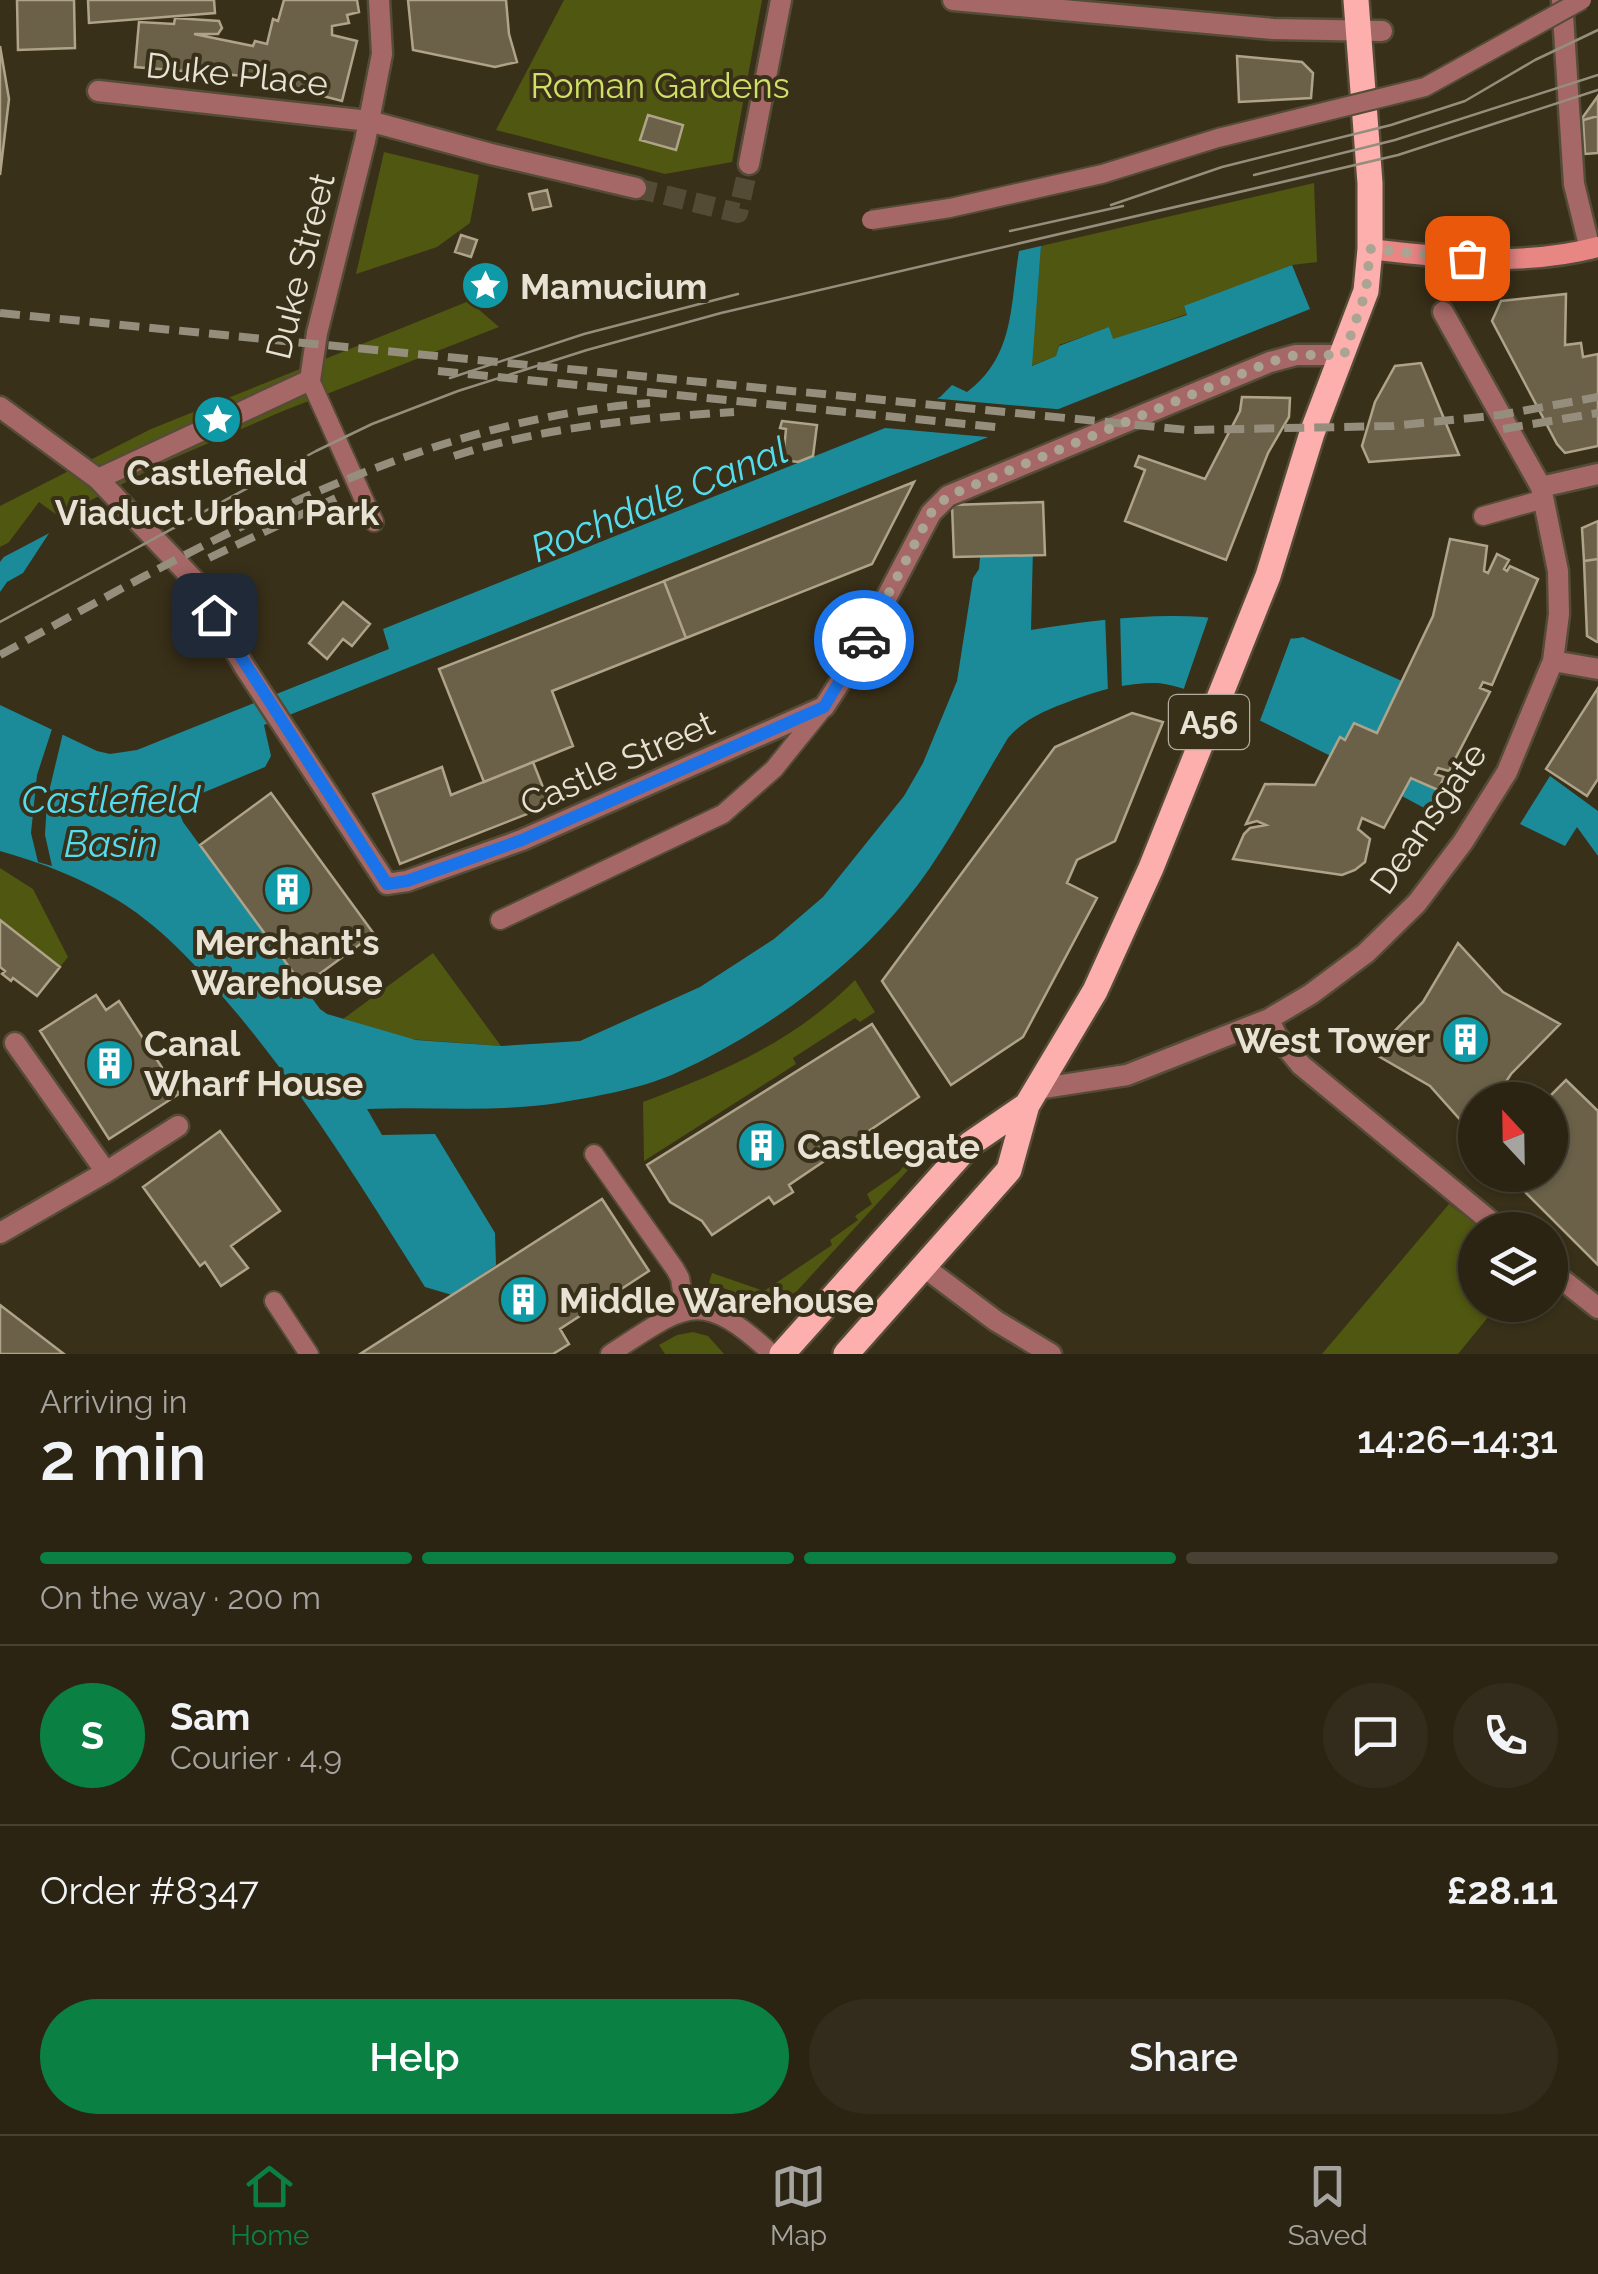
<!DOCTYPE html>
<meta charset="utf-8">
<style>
:root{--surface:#2b2413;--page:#332c1c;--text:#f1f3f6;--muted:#a6a4a0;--line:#474133;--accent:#0b8043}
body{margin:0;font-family:Raleway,sans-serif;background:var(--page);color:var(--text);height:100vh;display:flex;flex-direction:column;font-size:38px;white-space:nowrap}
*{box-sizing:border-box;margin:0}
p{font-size:32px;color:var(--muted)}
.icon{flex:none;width:55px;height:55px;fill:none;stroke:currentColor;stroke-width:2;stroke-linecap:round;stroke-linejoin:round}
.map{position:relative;height:1354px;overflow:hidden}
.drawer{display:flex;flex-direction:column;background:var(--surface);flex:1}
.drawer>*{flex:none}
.needle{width:65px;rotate:338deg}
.controls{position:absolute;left:1458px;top:1082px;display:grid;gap:20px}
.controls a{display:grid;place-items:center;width:110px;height:110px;border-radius:50%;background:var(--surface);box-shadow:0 2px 8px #0004,0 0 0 2px var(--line);font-size:50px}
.pin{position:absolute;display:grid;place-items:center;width:85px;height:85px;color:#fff;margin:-42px;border-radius:20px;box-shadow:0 5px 15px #0006}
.courier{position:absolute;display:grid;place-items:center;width:100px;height:100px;margin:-50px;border:8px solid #1a73e8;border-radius:50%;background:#fff;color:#222;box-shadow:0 2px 12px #0007}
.headline em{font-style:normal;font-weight:600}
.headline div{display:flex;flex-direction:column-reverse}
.headline{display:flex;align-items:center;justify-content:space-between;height:170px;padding:0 40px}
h1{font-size:65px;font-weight:600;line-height:75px}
.bar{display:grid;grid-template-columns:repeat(4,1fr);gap:15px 10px;align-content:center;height:120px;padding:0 40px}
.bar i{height:12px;border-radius:8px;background:var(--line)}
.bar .current{background:var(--accent)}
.bar p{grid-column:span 4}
.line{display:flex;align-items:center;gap:25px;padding:0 40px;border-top:2px solid var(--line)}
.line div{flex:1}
.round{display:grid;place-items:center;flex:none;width:105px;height:105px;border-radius:52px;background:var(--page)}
.button{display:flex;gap:20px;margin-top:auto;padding:20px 40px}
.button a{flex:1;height:115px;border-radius:60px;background:var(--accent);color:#fff;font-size:40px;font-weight:600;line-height:115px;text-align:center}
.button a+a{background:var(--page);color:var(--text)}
.menu{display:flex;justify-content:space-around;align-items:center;height:140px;border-top:2px solid var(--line);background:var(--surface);font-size:28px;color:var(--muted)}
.menu a{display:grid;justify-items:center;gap:5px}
.menu .current{color:var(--accent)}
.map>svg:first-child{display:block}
</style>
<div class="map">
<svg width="1598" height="1354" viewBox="0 0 1598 1354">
<rect width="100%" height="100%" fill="#393019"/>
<path fill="#4f5710" d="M564,0H762L732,162L665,174L496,130Z
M384,152L479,175L470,223L437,247L356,274Z
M1314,183L1317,262L1292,265L1184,307L1187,314L1112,340L1108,328L1059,345L1056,356L1031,366L1041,246Z
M469,301L499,327L283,411L167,461L0,547V506L151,429Z
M0,868L33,889L68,957L60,967L0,920Z
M433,953L501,1046L408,1039L343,1019Z
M855,980L875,1012L860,1022L855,1018L793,1058L796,1064L644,1161L643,1102C722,1072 794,1042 855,980Z
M916,1151L919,1158L797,1291C763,1315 744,1293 709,1283L712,1273L764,1291L832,1245L830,1240L858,1220L855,1216L872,1204L867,1194L899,1172Z
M1449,1204L1483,1230H1475V1305H1498L1458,1354H1322Z
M693,1332L708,1336L724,1354H665L659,1345L677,1335Z"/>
<path fill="#1c8b99" d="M1041,246L1032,366L1056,356L1059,346L1109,327L1113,339L1187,315L1184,306L1292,265L1310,309L264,725L271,756L265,767L183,801L178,809L183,822L320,1009L327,1014L416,1040L501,1046L580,1041L700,987L774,939L823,897L904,796L923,763L957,681L973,578L979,569L981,546L1033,548L1031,630C1088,621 1146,613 1204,617C1237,620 1271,645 1303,637L1402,681L1377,732L1354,723L1345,740L1341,738L1331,756C1291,737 1196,684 1155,683C1126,683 1099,690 1073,700C1049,709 1025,718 1008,738C975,792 946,851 906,900C847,973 761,1034 676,1073C644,1088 593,1097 558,1103C494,1113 430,1106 367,1109L382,1135L435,1134L495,1233L496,1265L452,1295L425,1287C366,1194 310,1102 240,1017C204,974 167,931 119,901C81,878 43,863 0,851V705L97,751L110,754L137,750L389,649L383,629L895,424L940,397L952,385L967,392C1015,356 1010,306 1019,251Z
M41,507L57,521L23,573L7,582L0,592V562Z
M1550,776L1598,811V856L1577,827L1565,846L1520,824Z
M1411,778L1438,790L1428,810L1400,795Z"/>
<path fill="#393019" d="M929,398L1067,410L999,438L874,427Z
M39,502L61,518L59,528L0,559V554Z
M1120,613L1122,692H1108L1105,614Z
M1210,613L1292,635L1258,726L1182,694Z
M52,729L63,733L47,800L45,835L52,866L38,862L31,833L37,775Z"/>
<path fill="#6b6149" stroke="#afa489" stroke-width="2.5" d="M17,0H74L75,48L18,50Z
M88,0H214L215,13L89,23Z
M284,0H357L359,12L347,15L349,23L332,26V35L357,41L342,101L245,76L135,67L139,22L174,24L175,18L219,21L222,28L218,34H194L253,46L255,41L267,44L273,19L278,21Z
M408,0H506L509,34L517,62L495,67L413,50Z
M0,46L9,99L0,175Z
M1237,56L1302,62L1313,73L1311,98L1239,102Z
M1598,96V116L1580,121Z
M648,115L683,125L676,150L640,140Z
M1598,116V153L1585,154L1583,120Z
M547,190L551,206L533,210L529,194Z
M461,235L477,240L471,257L455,252Z
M1566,294L1565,345L1581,343L1583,357L1598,354V446L1565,453L1557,444L1492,321L1501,301Z
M1421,363L1459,455L1369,462L1362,446L1375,402L1395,366Z
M1242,397L1290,398L1289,417L1268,453L1226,560L1125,521L1145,470L1135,466L1139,456L1205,479L1240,411Z
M782,421L817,425L813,456L798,462L783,460L786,429L780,428Z
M914,482L872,564L686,638L664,581Z
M1043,502L1045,555L954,557L952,505Z
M1598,521V559L1584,561L1582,528Z
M1450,539L1487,546L1484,571L1488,573L1497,554L1509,560L1504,569L1507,571L1510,566L1538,579L1492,685L1483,682L1480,688L1490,692L1449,771L1438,768L1435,774L1444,777L1438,790L1411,778L1384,828L1362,818L1358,829L1370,839L1365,862L1355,870L1342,875L1233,859L1244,834L1250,828L1266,825L1257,821L1246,824L1265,784L1315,785L1340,737L1345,740L1354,723L1377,733L1433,616Z
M1598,559V641L1597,642L1587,636L1584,561Z
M664,581L686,638L552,691L573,746L484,782L439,669Z
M343,602L370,624L352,646L343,639L327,659L309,643Z
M1598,688V779L1587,796L1546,769Z
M1132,713L1163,722L1115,841L1077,860L1067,883L1097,898L1023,1037L951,1085L882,981L1055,747Z
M533,762L550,805L400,864L373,794L442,767L451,795Z
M271,793L374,934L303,986L200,845Z
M0,920L60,967L37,996L13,978L11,981L2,974L5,971L0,967Z
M1458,943L1503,992L1560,1024L1511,1074L1494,1100H1475L1472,1133L1430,1086L1373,1053L1423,1002Z
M96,995L106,1010L119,1001L179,1094L109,1139L40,1031Z
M872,1024L919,1097L789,1185L793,1192L774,1204L769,1197L712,1235L702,1221L670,1202L647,1165Z
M1566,1080L1598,1111V1265L1508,1175H1550V1100H1546Z
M220,1131L280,1211L231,1246L248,1268L221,1286L205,1262L200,1266L143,1187Z
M602,1199L649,1271L560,1329L569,1344L553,1354H360Z
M0,1305L64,1354H0Z"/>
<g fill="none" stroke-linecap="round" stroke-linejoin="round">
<path stroke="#534b35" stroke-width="20" stroke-dasharray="20 10" stroke-linecap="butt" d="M636,188L738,213L749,164"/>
<defs>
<path id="lane" d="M310,380L374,522
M1483,516L1544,499
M500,920L723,814L774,769L824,707
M594,1154L675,1269L680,1278L685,1310
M274,1301L309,1354
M610,1354C685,1306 699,1286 772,1354"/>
<path id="street" d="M953,0L1273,29L1382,31
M1562,0L1574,184L1590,249
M98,91L369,121L491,154L636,188
M749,164L781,0
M0,407L98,479L193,579L244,666L387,884L407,881L522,840L824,707L850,667L931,513L948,496L1270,362L1296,355H1343
M98,479L310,380L317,333L365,141L382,54L379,0
M1541,487L1598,474
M1553,661L1598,669
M1269,1019L1276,1035L1301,1065L1501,1230
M15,1043L106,1172
M1037,1089L1127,1075L1269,1019L1311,994L1366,953L1417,903L1463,842L1507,772L1553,661L1559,614L1558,571L1541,487L1443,312
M0,1233L106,1172L178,1126
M924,1267L996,1321L1051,1354
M1550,1270L1598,1308"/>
<path id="secondary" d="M1370,249C1444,258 1525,267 1598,247"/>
<path id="primary" d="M782,1354L970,1144L1027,1105
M846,1354L1009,1170L1027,1105L1095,991L1151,868L1268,576L1312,433L1366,291L1370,249V183L1356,0"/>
</defs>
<use href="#lane" stroke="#554c37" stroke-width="22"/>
<use href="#street" stroke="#554c37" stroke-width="25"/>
<use href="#secondary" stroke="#554c37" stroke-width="25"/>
<use href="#primary" stroke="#554c37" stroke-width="30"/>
<use href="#lane" stroke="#a66866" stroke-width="18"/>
<use href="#street" stroke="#a66866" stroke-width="20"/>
<use href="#secondary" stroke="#e88684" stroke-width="20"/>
<use href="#primary" stroke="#fcafac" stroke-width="25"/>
<path stroke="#968e7d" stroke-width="2.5" d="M1254,175L1395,140L1598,75
M1111,205L1222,167L1391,125L1465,101L1535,60L1598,30
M1010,231L1123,206
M450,378L584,334L738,294
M0,622L316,451L372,424L458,391L587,350L721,313L1398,155L1598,90"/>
<path stroke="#968e7d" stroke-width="8" stroke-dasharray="20 10" stroke-linecap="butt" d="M0,313L1188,430L1392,426L1500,415L1598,397
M438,371L1005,428
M1503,429L1598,413
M454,456C544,427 640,418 734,412
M209,558L336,498
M0,655C205,543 412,421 650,403"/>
<defs>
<path id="lane-bridge" d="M871,220L950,208L1102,174L1218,138L1425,87L1582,0"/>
</defs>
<use href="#lane-bridge" stroke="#554c37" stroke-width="22" stroke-linecap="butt"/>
<use href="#lane-bridge" stroke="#a66866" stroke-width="18"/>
</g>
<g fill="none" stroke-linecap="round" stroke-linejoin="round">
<path stroke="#aba493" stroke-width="10" stroke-dasharray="0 18" d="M864,640L931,513L948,496L1270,362L1296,355H1344L1366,291L1370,249L1467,258"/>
<path stroke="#1a73e8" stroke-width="12" d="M214,615L387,884L407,881L522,840L824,707L864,640"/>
</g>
<defs>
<symbol id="sight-disc" viewBox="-11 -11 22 22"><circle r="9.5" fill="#0f9aa8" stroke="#393019"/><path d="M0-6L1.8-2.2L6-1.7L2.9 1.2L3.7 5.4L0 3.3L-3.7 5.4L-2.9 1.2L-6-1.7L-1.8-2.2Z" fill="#fff"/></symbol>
<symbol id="building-disc" viewBox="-11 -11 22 22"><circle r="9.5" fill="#0f9aa8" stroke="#393019"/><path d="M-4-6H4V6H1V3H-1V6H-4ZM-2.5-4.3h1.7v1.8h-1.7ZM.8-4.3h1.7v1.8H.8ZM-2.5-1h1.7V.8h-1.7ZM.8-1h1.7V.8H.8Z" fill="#fff"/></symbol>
</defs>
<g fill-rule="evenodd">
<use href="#sight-disc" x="458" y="258" width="55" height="55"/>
<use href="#sight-disc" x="190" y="392" width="55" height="55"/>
<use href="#building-disc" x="260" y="862" width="55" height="55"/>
<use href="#building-disc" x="1438" y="1012" width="55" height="55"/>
<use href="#building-disc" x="82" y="1036" width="55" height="55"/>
<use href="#building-disc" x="734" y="1118" width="55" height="55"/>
<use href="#building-disc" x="496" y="1272" width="55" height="55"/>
</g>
<g text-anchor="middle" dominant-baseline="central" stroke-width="8" stroke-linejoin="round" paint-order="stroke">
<rect fill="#393019" stroke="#b4ad9d" stroke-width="2.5" x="1169" y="695" width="80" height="54" rx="8"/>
<g font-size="32" font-weight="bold" fill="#e8e2d5">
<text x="1209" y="722">A56</text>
</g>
<g font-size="35" fill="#e8e2d5" stroke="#393019">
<text transform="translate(237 74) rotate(6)">Duke Place</text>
<text transform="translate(300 266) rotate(-76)">Duke Street</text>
<text transform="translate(617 763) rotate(-24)">Castle Street</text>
<text transform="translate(1428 818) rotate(-55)">Deansgate</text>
</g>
<g font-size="35" fill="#d0e066" stroke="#393019">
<text x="660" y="85">Roman Gardens</text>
</g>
<g font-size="35" font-weight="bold" fill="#e8e2d5" stroke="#393019" text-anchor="start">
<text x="520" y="286">Mamucium</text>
<text x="217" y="472" text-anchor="middle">Castlefield<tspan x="217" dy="40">Viaduct Urban Park</tspan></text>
<text x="287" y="942" text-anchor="middle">Merchant's<tspan x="287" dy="40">Warehouse</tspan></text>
<text x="1430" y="1040" text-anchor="end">West Tower</text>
<text x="144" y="1043">Canal<tspan x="144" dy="40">Wharf House</tspan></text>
<text x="797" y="1146">Castlegate</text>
<text x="559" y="1300">Middle Warehouse</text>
</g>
<g font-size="38" font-style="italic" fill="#54dcef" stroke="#393019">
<text transform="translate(659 499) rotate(-22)">Rochdale Canal</text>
<text x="111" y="799">Castlefield<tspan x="111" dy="44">Basin</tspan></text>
</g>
</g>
</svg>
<div class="controls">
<a><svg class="needle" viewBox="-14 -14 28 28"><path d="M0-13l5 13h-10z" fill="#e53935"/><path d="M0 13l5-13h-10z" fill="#a6a4a0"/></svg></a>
<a><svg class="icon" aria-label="layers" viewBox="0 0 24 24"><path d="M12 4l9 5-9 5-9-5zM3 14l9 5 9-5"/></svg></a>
</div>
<div class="pin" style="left:1467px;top:258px;background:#ea580c"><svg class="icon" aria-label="bag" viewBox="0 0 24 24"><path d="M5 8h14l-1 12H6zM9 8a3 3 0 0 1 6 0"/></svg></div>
<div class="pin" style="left:214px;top:615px;background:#1f2937"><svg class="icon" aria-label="home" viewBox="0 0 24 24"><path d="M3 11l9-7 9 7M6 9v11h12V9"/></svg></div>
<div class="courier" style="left:864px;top:640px"><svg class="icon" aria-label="car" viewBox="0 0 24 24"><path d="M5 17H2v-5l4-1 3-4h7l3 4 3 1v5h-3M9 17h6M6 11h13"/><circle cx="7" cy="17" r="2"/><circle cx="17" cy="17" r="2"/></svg></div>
</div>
<section class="drawer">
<div class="headline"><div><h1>2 min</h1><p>Arriving in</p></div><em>14:26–14:31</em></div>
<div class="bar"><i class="current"></i><i class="current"></i><i class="current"></i><i></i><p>On the way · 200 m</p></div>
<div class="line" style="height:180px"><b class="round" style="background:var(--accent);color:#fff">S</b><div><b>Sam</b><p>Courier · 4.9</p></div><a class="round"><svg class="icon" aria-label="chat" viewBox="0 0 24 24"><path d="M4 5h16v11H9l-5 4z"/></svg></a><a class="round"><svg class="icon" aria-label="phone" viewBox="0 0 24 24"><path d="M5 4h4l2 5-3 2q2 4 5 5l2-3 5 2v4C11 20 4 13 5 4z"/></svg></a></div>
<div class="line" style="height:130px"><div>Order #8347</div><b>£28.11</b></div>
<div class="button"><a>Help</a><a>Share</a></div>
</section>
<nav class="menu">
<a class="current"><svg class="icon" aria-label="home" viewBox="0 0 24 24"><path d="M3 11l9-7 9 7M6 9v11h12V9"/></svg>Home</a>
<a><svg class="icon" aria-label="map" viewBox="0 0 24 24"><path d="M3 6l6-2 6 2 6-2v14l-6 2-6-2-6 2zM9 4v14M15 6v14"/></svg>Map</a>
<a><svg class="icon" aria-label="saved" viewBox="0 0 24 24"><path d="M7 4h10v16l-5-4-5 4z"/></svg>Saved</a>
</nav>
